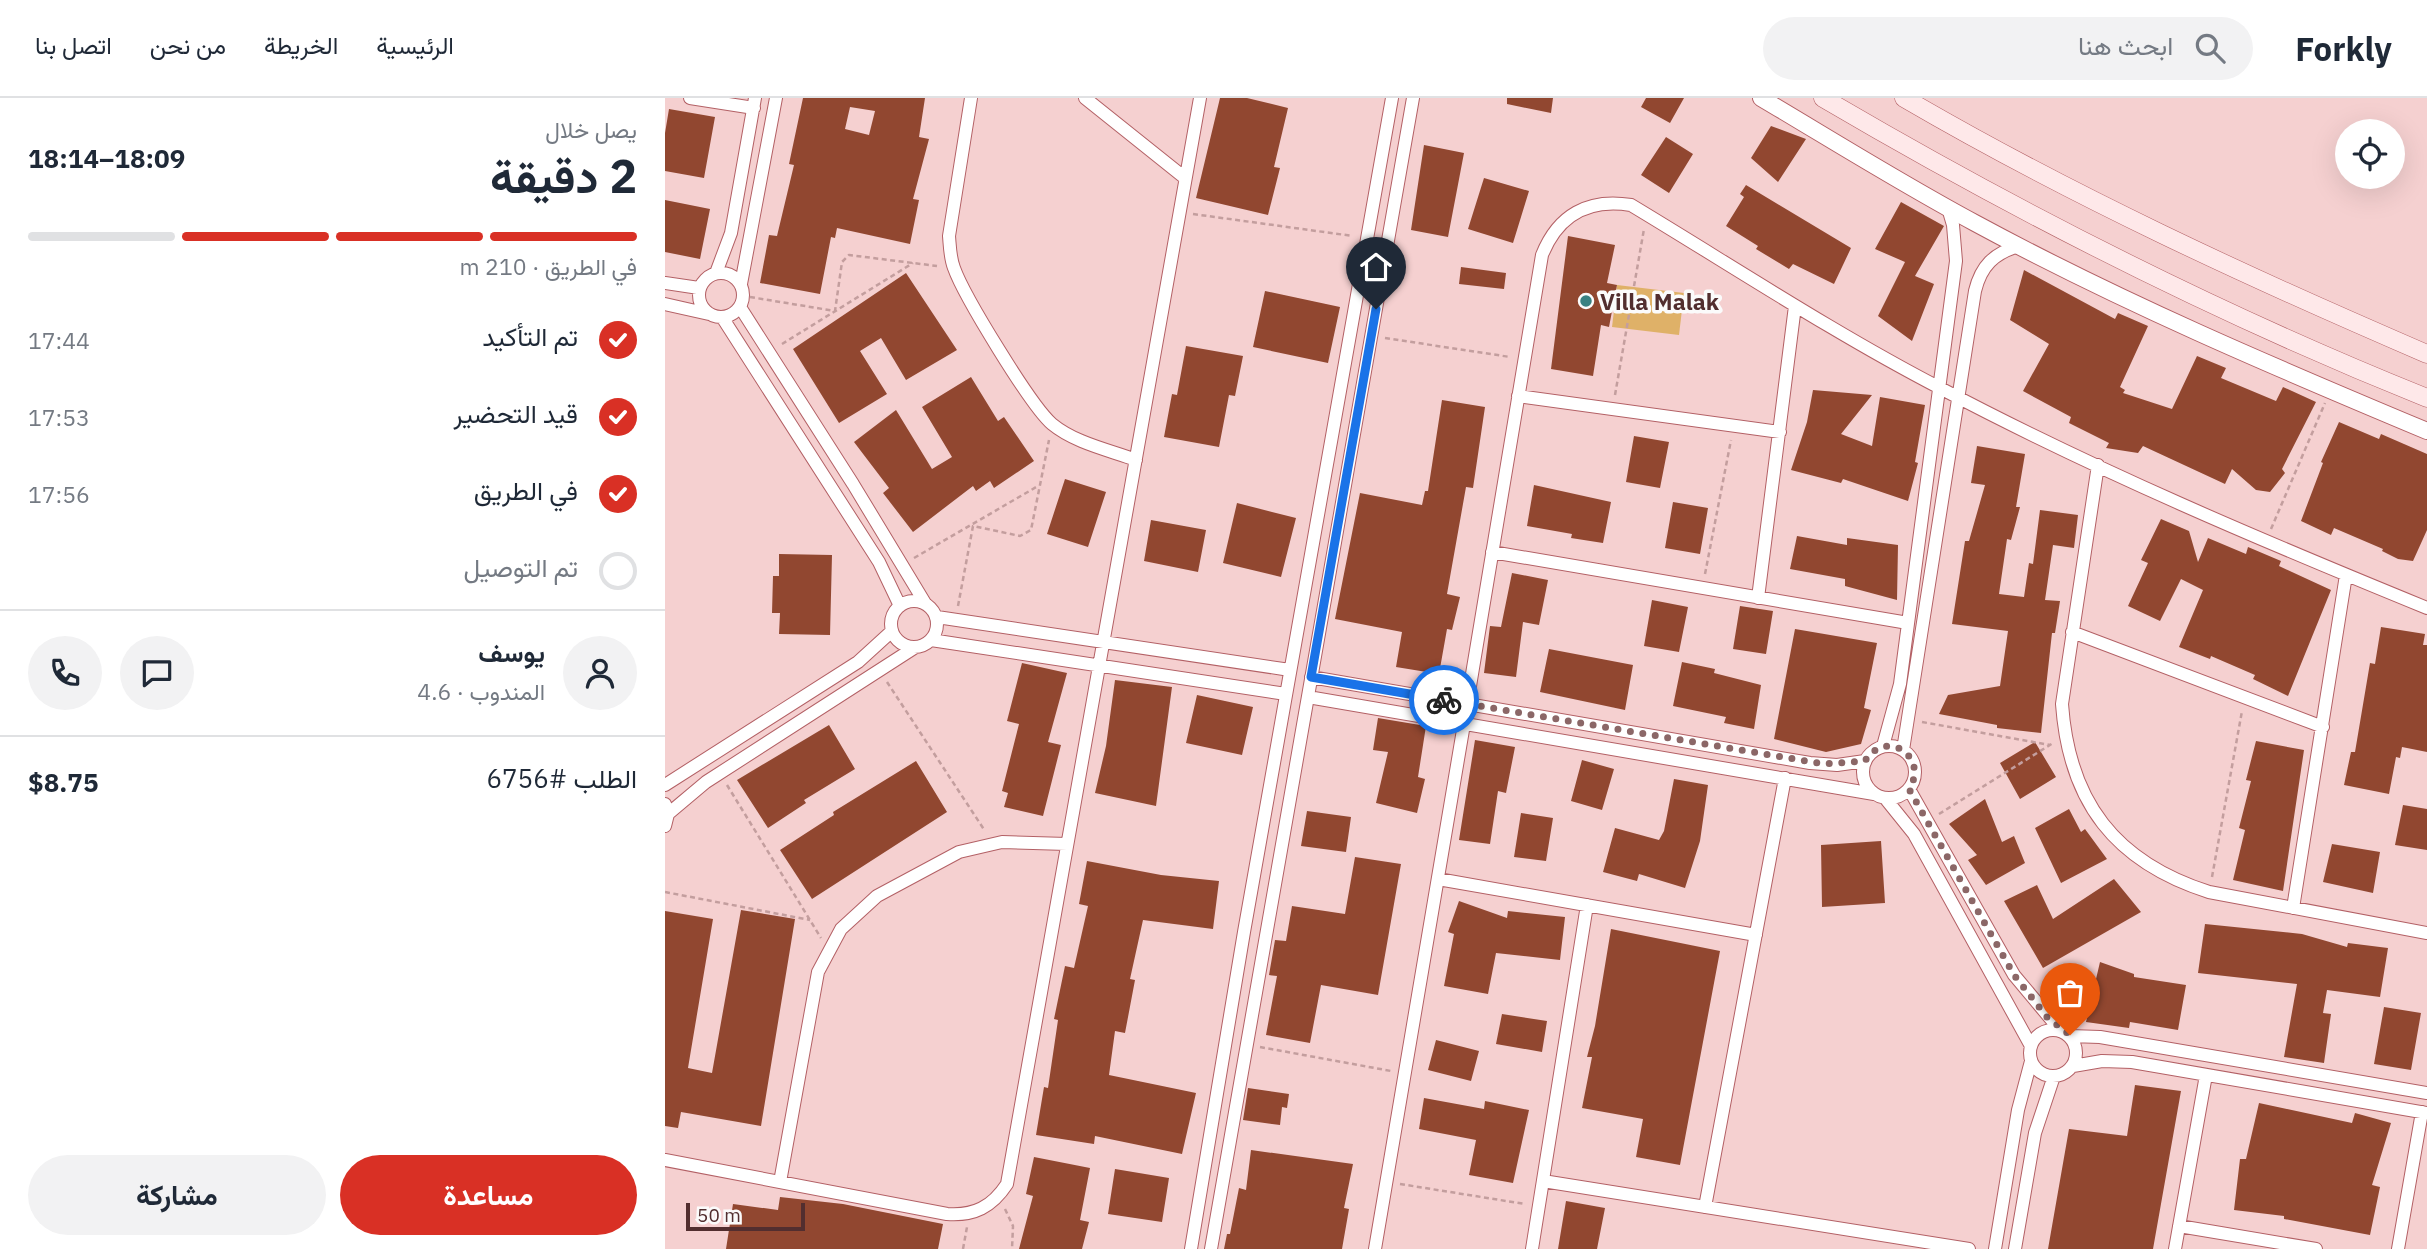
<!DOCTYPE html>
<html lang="ar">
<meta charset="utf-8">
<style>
:root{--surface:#fff;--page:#f2f2f3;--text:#1f2937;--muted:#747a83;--line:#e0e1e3;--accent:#d93025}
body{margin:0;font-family:"IBM Plex Sans",Vazirmatn,sans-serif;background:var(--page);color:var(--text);direction:rtl;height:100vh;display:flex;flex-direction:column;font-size:26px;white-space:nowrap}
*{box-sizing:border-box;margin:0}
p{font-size:23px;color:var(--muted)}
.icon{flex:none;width:38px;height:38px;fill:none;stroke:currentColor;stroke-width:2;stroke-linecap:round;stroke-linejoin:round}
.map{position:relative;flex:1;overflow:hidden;direction:ltr}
.drawer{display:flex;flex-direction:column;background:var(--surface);width:665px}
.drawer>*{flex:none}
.buttons{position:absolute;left:1670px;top:21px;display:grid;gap:14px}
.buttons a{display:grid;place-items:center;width:70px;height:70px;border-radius:50%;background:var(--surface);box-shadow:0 7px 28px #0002;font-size:35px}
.scale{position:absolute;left:21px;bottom:18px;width:119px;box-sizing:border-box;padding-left:7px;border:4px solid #522e2f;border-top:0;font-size:19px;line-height:24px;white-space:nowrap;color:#522e2f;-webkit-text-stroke:5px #fbfbfb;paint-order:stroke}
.pin{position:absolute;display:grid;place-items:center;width:60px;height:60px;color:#fff;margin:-72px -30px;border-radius:50% 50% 50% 0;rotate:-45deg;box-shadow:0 0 7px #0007}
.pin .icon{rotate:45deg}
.courier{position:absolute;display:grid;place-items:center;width:70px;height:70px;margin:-35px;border:5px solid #1a73e8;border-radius:50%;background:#fff;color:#222;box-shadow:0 2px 9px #0007}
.summary em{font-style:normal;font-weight:700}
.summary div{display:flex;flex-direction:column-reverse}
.summary{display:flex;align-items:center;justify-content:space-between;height:119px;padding:0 28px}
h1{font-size:46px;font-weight:700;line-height:52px}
.bar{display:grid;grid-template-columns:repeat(4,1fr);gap:10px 7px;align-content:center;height:84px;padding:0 28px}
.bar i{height:9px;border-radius:5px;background:var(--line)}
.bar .current{background:var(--accent)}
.bar p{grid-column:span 4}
.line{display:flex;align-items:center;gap:18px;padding:0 28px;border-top:2px solid var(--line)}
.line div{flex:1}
.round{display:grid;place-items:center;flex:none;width:74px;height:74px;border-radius:37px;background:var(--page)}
ol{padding:0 28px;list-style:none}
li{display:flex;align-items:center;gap:21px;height:77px}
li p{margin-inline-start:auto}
li .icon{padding:7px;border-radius:50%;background:var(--accent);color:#fff;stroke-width:4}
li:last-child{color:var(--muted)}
li i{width:38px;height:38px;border:4px solid var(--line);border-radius:50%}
.button{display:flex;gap:14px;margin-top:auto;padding:14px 28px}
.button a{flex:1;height:80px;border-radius:42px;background:var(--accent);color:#fff;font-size:28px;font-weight:700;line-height:80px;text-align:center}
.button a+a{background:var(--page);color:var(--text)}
header{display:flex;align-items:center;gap:42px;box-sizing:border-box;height:98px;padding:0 35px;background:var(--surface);border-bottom:2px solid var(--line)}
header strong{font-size:33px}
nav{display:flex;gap:38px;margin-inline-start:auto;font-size:24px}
.search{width:490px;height:63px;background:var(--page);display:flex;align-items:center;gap:18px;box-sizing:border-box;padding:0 24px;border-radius:38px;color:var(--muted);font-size:26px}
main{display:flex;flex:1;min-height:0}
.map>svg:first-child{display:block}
</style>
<header>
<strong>Forkly</strong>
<div class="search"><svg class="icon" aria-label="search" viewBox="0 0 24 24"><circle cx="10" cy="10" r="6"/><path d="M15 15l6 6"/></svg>ابحث هنا</div>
<nav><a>الرئيسية</a><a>الخريطة</a><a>من نحن</a><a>اتصل بنا</a></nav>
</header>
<main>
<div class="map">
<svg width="1762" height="1151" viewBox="0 0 1762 1151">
<rect width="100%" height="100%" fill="#f5d0d0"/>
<path fill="#dfb168" d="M952,187L1019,195L1014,237L947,229Z"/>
<path fill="#914730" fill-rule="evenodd" d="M138,0H260L254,39L264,41L248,101L254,102L245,146L172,130L170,140L166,139L155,196L95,185L104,137L112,138L129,67L124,66ZM185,9L210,13L204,37L180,31Z
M555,0H582L623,10L609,69L615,70L603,117L531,100Z
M842,0H888L886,15L842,6Z
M981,0H1019L1005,25L976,9Z
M4,11L50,19L39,80L0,73V35Z
M1106,28L1141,41L1113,84L1086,60Z
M1001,39L1028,56L1004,95L976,77Z
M759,47L799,55L783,139L746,132Z
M819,80L864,93L848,145L803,131Z
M1081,87L1186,150L1169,186L1128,166L1124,171L1091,151L1093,148L1061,128L1079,99L1075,96Z
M0,102L45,111L35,161L0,154Z
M1236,104L1279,128L1250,178L1269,186L1247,243L1213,218L1240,164L1210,151Z
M903,138L950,147L942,185L952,187L944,229L936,227L928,278L886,271Z
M796,169L841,175L839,191L794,186Z
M1359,172L1450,221L1453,215L1483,228L1455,289L1460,292L1458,295L1507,311L1532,258L1561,270L1556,280L1611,303L1618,289L1651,304L1617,371L1620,375L1605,394L1591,392L1567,371L1560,386L1478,348L1473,355L1441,350L1444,345L1404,325L1406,319L1358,293L1384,246L1345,222Z
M241,175L292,252L241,282L216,240L195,253L222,296L174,325L128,251Z
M600,193L675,209L663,265L588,249Z
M521,248L578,258L570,298L564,297L554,349L499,339L507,296L512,297Z
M306,279L333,323L339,319L369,363L329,390L325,383L311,393L308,388L248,434L218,395L224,390L189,344L231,312L267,371L287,359L257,309Z
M1148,292L1207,297L1176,336L1207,348L1215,299L1260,307L1250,364L1253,365L1243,403L1178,381L1176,385L1126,372L1142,324Z
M777,302L820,309L808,390L801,389L782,496L795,499L787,532L782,531L774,576L731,569L737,534L670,521L695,395L757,407L760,393H763Z
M1674,324L1714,341L1716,336L1762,356V432L1748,463L1733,461L1717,453L1718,451L1669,430L1666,437L1636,423L1658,365L1656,364Z
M969,338L1004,344L995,390L961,384Z
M1312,348L1360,356L1351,409H1355L1346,442L1342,441L1334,496L1359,499L1364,465L1368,466L1375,412L1413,417L1409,450L1388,447L1380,502L1395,503L1390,535H1387L1376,635L1332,630V627L1274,616L1283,597L1335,588L1343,533L1287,526L1300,443H1304L1320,387L1306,385Z
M400,381L441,394L423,449L382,436Z
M869,387L946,404L938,445L906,440L907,436L862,428Z
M1008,404L1043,410L1035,456L1000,450Z
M572,405L631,420L616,479L558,465Z
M1496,421L1524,433L1533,464L1543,440L1581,456L1583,449L1616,463L1614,468L1666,492L1623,598L1588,581L1590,577L1546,558L1545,561L1514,549L1538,492L1516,481L1495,523L1463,508L1483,465L1476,462Z
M486,422L541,432L533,474L479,463Z
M1132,438L1182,447V440L1233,447L1232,502L1180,488V481L1125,471Z
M114,456L167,457L165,537L114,536L115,515H107L108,478H114Z
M847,475L883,482L874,527L858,524L851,579L819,575L825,528L836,529Z
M987,502L1023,509L1014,554L979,548Z
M1075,508L1108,513L1101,556L1068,551Z
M1716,529L1760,536L1758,547H1762V654L1737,649L1735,660L1731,659L1724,696L1679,687L1686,654H1690L1705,565L1710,566Z
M1130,531L1212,545L1199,610L1206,612L1196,646L1161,654L1109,641Z
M884,551L968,567L960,612L875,594Z
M1017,564L1050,571L1049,575L1096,587L1089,631L1059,625L1061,619L1008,608Z
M357,565L402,575L383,644L396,647L378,718L339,709L343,695L337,693L354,626L342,623Z
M450,582L507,589L491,708L430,695L441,648Z
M532,597L588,609L577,657L521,645Z
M713,620L761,628L753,679L760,681L752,715L711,705L723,654L708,652Z
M164,627L190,671L139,702L141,705L103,730L72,682Z
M810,642L850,649L841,695L833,693L825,746L794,742Z
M1591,643L1639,652L1618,793L1568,782L1580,732L1574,730L1586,683L1581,682Z
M1370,644L1391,679L1355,701L1335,665Z
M917,662L949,671L937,712L906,703Z
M251,663L282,714L147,801L115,752L169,717L168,714Z
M1009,681L1043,687L1035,743L1020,790L974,776L972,783L938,774L950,730L994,742L999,733Z
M1320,701L1337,744L1349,738L1360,765L1321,787L1303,762L1312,757L1284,726Z
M1738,707L1762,711V752L1730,747Z
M1404,711L1416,734L1420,731L1442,761L1396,785L1370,730Z
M642,713L686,719L681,754L636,748Z
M856,715L888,720L881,763L849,759Z
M1216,743L1220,805L1157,809L1156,747Z
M1667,746L1715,754L1708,795L1658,784Z
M690,759L736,766L713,897L656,887L645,945L601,937L612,878L604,877L610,842L621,843L627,808L680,816Z
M422,763L496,777L554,783L548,831L478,822L465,881L470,882L460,935L450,933L444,977L531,995L517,1056L430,1038L429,1046L371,1037L379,989L383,990L393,922L389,921L400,868L409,870L423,808L414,806Z
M1449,781L1476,814L1378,870L1339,803L1372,787L1388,821Z
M794,803L842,820L843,813L900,819L895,862L831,855L823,896L779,888L789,836L783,834Z
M76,812L130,821L96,1028L16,1014L13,1030L0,1028V813L48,821L23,970L47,975Z
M1540,826L1637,836L1682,849L1683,845L1723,850L1715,899L1662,892L1658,915L1666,916L1659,965L1619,959L1632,886L1533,875Z
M946,831L1055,853L1015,1067L971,1059L978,1021L917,1010L927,959H922L930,928Z
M1435,864L1469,876V879L1521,887L1513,932L1465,924L1464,930L1421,924Z
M1719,909L1756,915L1746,972L1709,966Z
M837,916L882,923L877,954L831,946Z
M771,942L814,953L806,983L763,972Z
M1470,987L1516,993L1488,1151H1383L1404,1031L1462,1038Z
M583,990L624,996L622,1010L617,1009L615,1027L578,1022Z
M759,1000L819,1011L820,1003L864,1012L848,1085L804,1077L811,1042L754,1031Z
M1594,1005L1687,1025L1690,1015L1726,1025L1707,1087L1715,1089L1705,1137L1619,1121V1118L1569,1112L1575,1061H1581Z
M586,1052L688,1066L679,1110L684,1111L677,1151H559L562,1136H565L574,1090L581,1092Z
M369,1059L425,1070L415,1122L424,1124L417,1151H354L368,1098L361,1096Z
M450,1071L504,1080L497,1124L443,1116Z
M115,1099L178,1106L278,1126L273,1151H61L68,1106L113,1112Z
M901,1103L940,1110L932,1151H893Z"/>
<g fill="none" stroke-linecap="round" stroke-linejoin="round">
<defs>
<path id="minor" d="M25,0L89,10
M306,0L284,138C285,149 285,160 289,170C299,198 366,308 387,326C410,345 444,352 471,362
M420,0L520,80
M34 197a22 22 0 1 1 44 0a22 22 0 1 1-44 0Z
M51,175L66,135L90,0
M0,185L34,190
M76,186L111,0
M0,206L44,216
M75,209L188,386L260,505
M57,219L214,464L235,508
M853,298L1115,334
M1433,367L1397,606C1404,704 1450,764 1544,794L1762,835
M827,454L1243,525
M1093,500L1130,208
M226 526a23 23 0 1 1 46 0a23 23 0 1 1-46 0Z
M272,519L625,572
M1407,534L1658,629
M266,542L621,596
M646,579L1145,665L1172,667L1200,663
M643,599L1209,696
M802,606L877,157C893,117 923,100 966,107C1069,169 1169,235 1275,290C1432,373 1598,443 1762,510
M1198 674a26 26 0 1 1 52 0a26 26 0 1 1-52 0Z
M1218,648L1235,586L1291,163L1288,127L1283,110
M1238,652L1310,193C1316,168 1329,155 1354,148
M0,687L193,564L227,533
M1244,691L1349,877L1395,932
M1220,700L1249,736L1366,948
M0,706L3,716L0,728
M3,716L41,684L249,550
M773,781L1091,837
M1628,810L1681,477
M1365 955a23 23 0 1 1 46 0a23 23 0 1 1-46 0Z
M1405,938L1435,939L1762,995
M1408,968L1437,963L1467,964L1762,1015
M0,1062L282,1116C309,1118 327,1109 342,1086L535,0
M878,1083L1304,1151
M115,1084L153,874L176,831L212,798L294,754L337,744L402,746
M1040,1109L1120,680
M1514,1128L1651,1151
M526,1151L579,834L727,0
M546,1151L748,0
M710,1151L799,626
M867,1151L922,807
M1330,1151L1353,1012L1366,963
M1350,1151L1370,1035L1389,978
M1510,1151L1541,977
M1733,1151L1757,1014"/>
<path id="tertiary" d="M1096,0C1167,42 1237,86 1310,125C1456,204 1609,269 1762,333"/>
<path id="secondary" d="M1158,0C1352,114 1553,216 1762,300
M1239,0C1407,98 1583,179 1762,256"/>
</defs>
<use href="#minor" stroke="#b36065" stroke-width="14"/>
<use href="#tertiary" stroke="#b36065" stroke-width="18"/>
<use href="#secondary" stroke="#b36065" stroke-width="19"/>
<path stroke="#c39e9e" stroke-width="2.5" stroke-dasharray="5 3.5" stroke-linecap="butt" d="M528,116L688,138
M85,199L170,213L177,164L184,157L272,168
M720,240L845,259
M117,246L248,165
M950,297L979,131
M1606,431L1660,305
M249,460L373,388
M1040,476L1066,342
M293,508L308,428L355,438L366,432L384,342
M222,584L320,733
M1257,624L1385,647
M62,687L156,840
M1274,716L1388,645
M1547,779L1577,613
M0,794L145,822
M595,949L726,973
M735,1086L860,1106
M340,1111L348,1128L347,1151
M298,1151L302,1129"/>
<use href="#minor" stroke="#fff" stroke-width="12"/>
<use href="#tertiary" stroke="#fff" stroke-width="16"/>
<use href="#secondary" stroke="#fee8e9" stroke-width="18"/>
</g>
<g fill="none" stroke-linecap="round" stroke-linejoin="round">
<path stroke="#8b6767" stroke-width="7" stroke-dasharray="0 12.6" d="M779,602L1159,666L1200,663C1209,649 1222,644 1238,652C1251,663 1253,677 1244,691L1349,877L1382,919L1405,937"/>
<path stroke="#1a73e8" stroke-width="9" d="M711,211L646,579L779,602"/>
</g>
<circle fill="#388182" stroke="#fbfbfb" stroke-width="2.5" cx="921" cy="203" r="7"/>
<g text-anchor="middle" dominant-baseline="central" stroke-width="7" stroke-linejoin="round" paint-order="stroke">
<g font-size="23" font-weight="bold" fill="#522e2f" stroke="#fbfbfb" text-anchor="start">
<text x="935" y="203">Villa Malak</text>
</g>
</g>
</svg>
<div class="buttons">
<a><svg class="icon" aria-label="locate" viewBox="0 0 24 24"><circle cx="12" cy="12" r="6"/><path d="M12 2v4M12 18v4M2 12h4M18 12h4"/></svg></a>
</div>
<div class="scale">50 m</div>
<div class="pin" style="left:1405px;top:937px;background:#ea580c"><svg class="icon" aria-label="bag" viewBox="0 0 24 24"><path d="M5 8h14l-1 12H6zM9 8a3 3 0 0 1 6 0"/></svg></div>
<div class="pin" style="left:711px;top:211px;background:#1f2937"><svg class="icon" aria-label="home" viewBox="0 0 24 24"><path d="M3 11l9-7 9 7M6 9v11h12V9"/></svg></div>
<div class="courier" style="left:779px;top:602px"><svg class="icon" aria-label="bike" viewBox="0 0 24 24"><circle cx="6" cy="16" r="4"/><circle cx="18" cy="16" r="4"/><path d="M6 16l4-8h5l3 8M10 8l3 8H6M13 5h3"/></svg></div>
</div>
<section class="drawer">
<div class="summary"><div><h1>2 دقيقة</h1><p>يصل خلال</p></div><em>18:09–18:14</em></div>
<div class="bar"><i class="current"></i><i class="current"></i><i class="current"></i><i></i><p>في الطريق · 210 m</p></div>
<ol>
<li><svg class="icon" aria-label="check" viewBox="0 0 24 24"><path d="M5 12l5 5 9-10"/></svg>تم التأكيد<p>17:44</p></li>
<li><svg class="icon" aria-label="check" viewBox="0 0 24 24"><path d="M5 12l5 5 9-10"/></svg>قيد التحضير<p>17:53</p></li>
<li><svg class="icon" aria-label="check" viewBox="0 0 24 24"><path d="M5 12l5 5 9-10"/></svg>في الطريق<p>17:56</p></li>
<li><i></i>تم التوصيل</li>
</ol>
<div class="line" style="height:126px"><a class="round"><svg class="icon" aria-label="person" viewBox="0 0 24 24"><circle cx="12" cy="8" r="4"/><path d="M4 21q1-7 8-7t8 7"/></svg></a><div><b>يوسف</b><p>المندوب · 4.6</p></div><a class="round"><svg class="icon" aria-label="chat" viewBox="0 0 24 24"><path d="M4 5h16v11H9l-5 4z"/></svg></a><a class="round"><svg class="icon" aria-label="phone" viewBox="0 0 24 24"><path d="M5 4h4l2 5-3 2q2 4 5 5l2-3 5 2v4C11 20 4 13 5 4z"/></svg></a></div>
<div class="line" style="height:91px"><div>الطلب #6756</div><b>$8.75</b></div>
<div class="button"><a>مساعدة</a><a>مشاركة</a></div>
</section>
</main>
